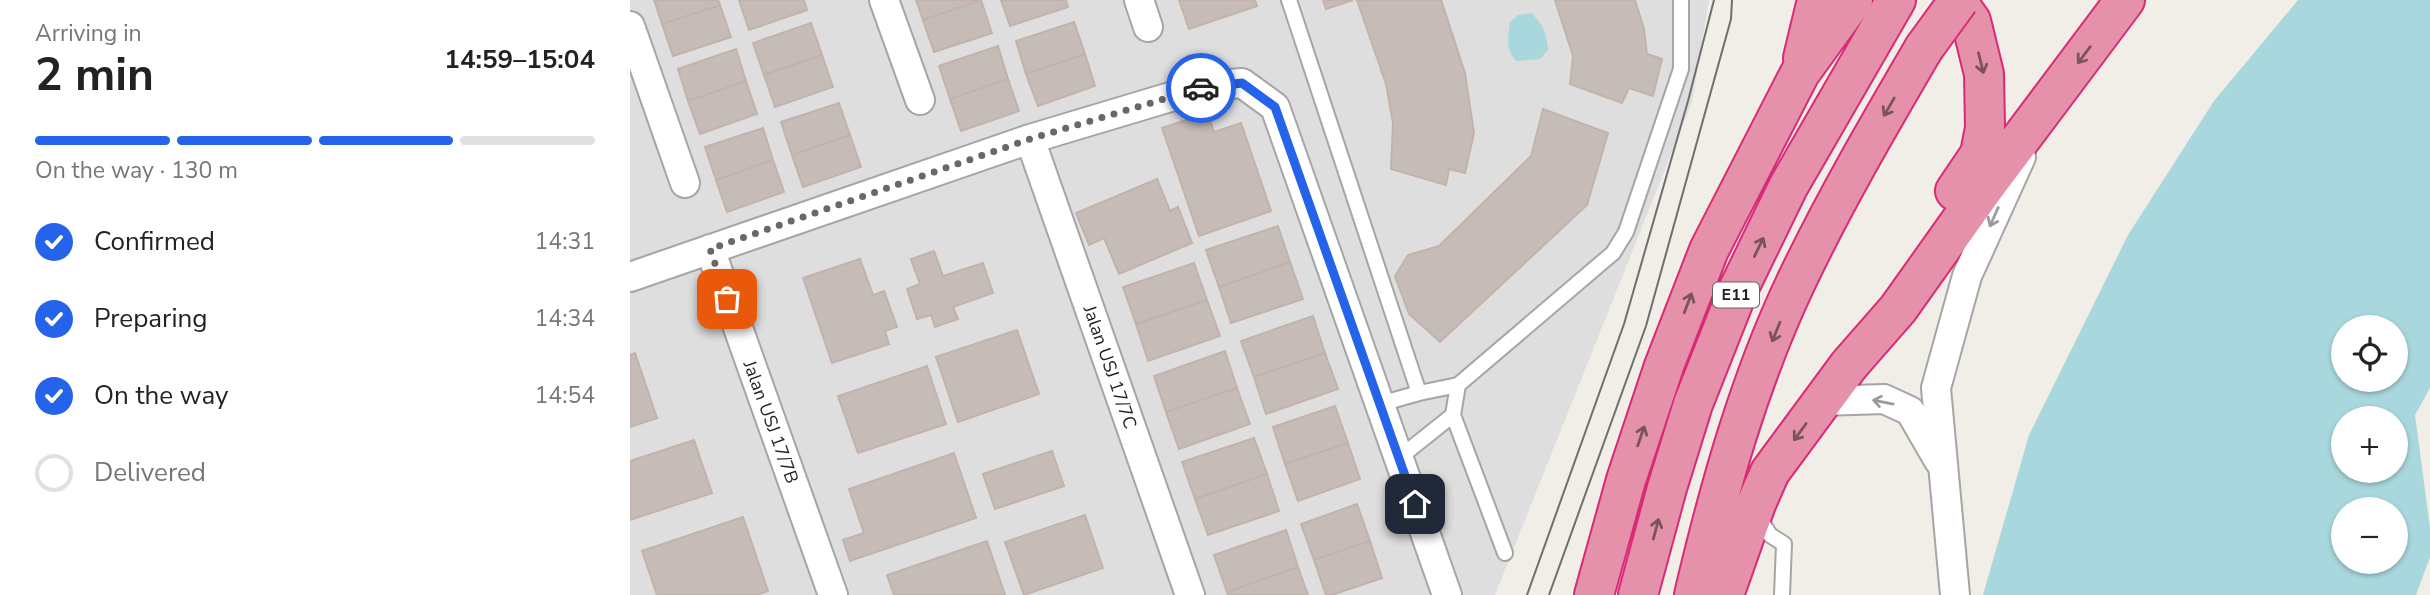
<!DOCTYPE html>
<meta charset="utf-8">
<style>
:root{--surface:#fff;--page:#f6f6f6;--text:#222;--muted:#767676;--line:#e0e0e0;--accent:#2563eb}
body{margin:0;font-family:"Nunito Sans",sans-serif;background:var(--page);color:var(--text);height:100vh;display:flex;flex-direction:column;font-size:26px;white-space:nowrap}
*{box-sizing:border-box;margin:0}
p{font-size:23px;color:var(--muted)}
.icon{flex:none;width:38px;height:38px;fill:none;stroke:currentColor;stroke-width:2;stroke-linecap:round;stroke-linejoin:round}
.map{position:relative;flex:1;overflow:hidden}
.details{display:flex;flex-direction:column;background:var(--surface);width:630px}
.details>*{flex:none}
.controls{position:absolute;left:1701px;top:315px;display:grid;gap:14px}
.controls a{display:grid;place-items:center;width:77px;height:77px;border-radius:50%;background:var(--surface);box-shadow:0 2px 5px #0004;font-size:35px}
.pin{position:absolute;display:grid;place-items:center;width:60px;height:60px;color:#fff;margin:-30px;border-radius:14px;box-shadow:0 4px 10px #0006}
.courier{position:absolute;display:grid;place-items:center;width:70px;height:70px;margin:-35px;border:5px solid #2563eb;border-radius:50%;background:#fff;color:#222;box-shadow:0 2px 9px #0007}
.head em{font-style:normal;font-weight:700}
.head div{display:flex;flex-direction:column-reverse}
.head{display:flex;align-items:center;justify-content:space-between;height:119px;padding:0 35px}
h1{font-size:46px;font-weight:700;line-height:52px}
.bar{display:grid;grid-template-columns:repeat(4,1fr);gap:10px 7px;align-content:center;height:84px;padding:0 35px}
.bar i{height:9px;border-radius:5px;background:var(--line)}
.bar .current{background:var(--accent)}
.bar p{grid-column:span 4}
ol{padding:0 35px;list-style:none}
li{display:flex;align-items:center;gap:21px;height:77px}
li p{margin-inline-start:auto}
li .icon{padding:7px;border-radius:50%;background:var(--accent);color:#fff;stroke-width:4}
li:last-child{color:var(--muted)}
li i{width:38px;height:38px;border:4px solid var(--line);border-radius:50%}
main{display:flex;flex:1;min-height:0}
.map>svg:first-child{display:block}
</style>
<main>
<section class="details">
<div class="head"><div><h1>2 min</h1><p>Arriving in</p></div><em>14:59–15:04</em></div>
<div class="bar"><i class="current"></i><i class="current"></i><i class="current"></i><i></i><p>On the way · 130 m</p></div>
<ol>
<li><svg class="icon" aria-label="check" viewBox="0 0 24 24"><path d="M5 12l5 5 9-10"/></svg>Confirmed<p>14:31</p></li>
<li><svg class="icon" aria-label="check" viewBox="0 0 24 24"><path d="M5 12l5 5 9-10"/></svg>Preparing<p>14:34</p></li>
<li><svg class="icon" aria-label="check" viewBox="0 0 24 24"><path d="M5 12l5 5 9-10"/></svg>On the way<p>14:54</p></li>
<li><i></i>Delivered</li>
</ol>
</section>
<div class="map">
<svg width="1800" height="595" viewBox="0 0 1800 595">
<rect width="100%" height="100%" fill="#f1ede7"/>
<path fill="#dfdede" d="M0,0H1079L1062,102L865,595H0Z"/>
<path fill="#a9d7de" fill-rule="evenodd" d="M1668,0H1800V388L1785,415L1800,528V557L1786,595H1353L1399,435L1498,235L1584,101ZM1766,327V380H1713V327ZM1766,418V471H1713V418ZM1766,509V562H1713V509Z
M901,13C913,24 917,34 918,50L910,59L886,61C875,49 878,37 880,22L888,15Z"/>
<path fill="#c6bcb7" stroke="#c3b2aa" stroke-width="2" d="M24,0H88L90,5L32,24Z
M109,0H174L177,10L119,30Z
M286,0H351L293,20Z
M351,0L362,33L304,52L293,20Z
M371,0H436L438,7L380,26Z
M549,0H625L627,6L559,29Z
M693,0H723L696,9Z
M727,0H811L835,73L844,133L835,173L819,169L816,185L761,169L763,123L756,84Z
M925,0H1005L1014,29L1017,54L1032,59L1023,96L999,88L992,103L940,84L943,56Z
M90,5L101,37L43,56L32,24Z
M444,22L455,54L396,74L386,41Z
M181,23L192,55L134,75L123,43Z
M368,46L378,79L320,99L309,66Z
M106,49L116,81L58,101L48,69Z
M455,54L465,86L408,106L396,74Z
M192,55L203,87L145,107L134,75Z
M378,79L389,111L331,131L320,99Z
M116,81L127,114L70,134L58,101Z
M209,103L220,135L162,155L151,122Z
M913,109L978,133L957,205L810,342L779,314L765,276L778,255L809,246L901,156Z
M578,113L584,132L611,123L641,211L569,236L532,128Z
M133,128L143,160L86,180L75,147Z
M220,135L231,167L173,187L162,155Z
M143,160L154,192L97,212L86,180Z
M527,179L540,211L548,207L562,243L489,274L474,238L459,245L446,213Z
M648,226L660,262L589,287L576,250Z
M304,251L313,276L353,263L363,293L323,307L328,319L305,327L301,315L287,319L277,289L290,284L281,259Z
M230,259L243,295L254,291L267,327L255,331L259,344L202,363L173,278Z
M660,262L673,299L601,323L589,287Z
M564,263L577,300L506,324L493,287Z
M577,300L590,336L518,361L506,324Z
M683,316L695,353L624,377L611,341Z
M387,330L409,394L328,422L306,357Z
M595,351L607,388L536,412L524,376Z
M5,353L27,418L0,427V355Z
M695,353L708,389L636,414L624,377Z
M297,366L316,424L228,453L208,396Z
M607,388L620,424L549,449L536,412Z
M705,406L718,443L655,464L643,427Z
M624,438L637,474L565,499L552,462Z
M64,440L82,493L0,520V461Z
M718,443L730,479L668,501L655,464Z
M422,451L434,486L365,509L353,474Z
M324,453L346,518L220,561L213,540L234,533L219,489Z
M637,474L649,511L578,535L565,499Z
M727,504L740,541L684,560L671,524Z
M455,515L473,568L394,595L375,542Z
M113,517L138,591L127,595H27L12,551Z
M656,530L668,567L597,592L584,555Z
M357,541L375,595H264L257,575Z
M740,541L752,578L702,595H696L684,560Z
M668,567L678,595H598L597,592Z"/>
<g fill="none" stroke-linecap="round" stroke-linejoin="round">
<defs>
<path id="lane" d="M659,0L789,393
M750,404L789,393L828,385L983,253L996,232L1051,69V0
M823,415L875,553
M769,458L823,415L828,385
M1128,516L1140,535L1154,544L1152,595"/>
<path id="street" d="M254,0L290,100
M509,0L518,27
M0,26L55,183
M400,139L560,595
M80,249L203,595
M0,277L400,139L577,86L612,83L645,107L817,595
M1192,401L1254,399L1280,411L1309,461
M1325,595L1306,388L1337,276L1391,157"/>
<path id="highway" d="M1173,58L1187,0
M1325,191L1350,154L1355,128L1354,74L1341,21L1326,0
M964,595L996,480L1034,366L1079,250L1170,73L1223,0
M1008,595L1037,488L1063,404L1109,288L1158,187L1266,0
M1064,595C1089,489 1119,381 1166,282C1204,202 1249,125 1294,48
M1094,595L1126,504L1140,472L1219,365L1268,309L1354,188L1495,0"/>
</defs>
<use href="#lane" stroke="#a5a5a5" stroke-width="18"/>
<use href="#street" stroke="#a5a5a5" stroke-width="32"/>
<use href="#highway" stroke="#d92a79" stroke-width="42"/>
<use href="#lane" stroke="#fff" stroke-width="14"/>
<use href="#street" stroke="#fff" stroke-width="28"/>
<use href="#highway" stroke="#e691aa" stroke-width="38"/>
<path stroke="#6f6f6f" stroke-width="2" d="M897,595L994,324L1058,101L1084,0
M919,595L1016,326L1101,19L1102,0"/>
<defs>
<path id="highway-bridge" d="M1294,48L1329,0"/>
</defs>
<use href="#highway-bridge" stroke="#d92a79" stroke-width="42" stroke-linecap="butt"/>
<use href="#highway-bridge" stroke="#e691aa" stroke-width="38"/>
</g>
<defs><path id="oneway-shaft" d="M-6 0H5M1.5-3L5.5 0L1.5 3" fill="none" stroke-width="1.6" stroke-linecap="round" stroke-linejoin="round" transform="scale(1.75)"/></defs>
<g stroke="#7a535f">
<use href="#oneway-shaft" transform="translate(1454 55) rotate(127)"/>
<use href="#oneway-shaft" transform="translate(1351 63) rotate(76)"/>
<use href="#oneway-shaft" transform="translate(1259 107) rotate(120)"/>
<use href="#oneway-shaft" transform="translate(1129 247) rotate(-64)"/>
<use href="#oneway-shaft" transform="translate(1058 303) rotate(-69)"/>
<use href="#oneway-shaft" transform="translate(1146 332) rotate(112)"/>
<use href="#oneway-shaft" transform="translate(1170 432) rotate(126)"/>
<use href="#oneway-shaft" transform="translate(1011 436) rotate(-71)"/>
<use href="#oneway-shaft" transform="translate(1026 529) rotate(-75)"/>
</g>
<g stroke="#9b9b9b">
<use href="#oneway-shaft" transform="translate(1364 217) rotate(114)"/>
<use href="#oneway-shaft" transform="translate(1253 402) rotate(-169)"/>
</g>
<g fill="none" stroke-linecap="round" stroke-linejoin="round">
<path stroke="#6a6866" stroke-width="7" stroke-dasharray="0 12.6" d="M97,299L80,249L400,139L571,88"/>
<path stroke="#2563eb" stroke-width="9" d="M571,88L612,83L645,107L785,504"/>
</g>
<g text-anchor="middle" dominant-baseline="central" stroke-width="7" stroke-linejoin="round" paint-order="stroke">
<rect fill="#fff" stroke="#646464" stroke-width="2" x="1083" y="282.5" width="46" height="25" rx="5"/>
<g font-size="16" font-weight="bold" fill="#212121">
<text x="1106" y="295">E11</text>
</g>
<g font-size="18" fill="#212121" stroke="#fff">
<text transform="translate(480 367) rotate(71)">Jalan USJ 17/7C</text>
<text transform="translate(141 422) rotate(70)">Jalan USJ 17/7B</text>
</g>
</g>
</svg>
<div class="controls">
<a><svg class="icon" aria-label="locate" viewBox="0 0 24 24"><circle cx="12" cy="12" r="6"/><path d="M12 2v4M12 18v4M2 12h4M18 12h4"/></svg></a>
<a>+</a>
<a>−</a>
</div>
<div class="pin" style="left:97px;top:299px;background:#ea580c"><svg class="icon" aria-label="bag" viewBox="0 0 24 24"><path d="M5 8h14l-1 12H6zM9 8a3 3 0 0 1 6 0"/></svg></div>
<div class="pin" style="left:785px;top:504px;background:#1f2937"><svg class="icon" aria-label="home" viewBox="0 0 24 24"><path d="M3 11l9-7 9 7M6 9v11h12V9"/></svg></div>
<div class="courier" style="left:571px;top:88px"><svg class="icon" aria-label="car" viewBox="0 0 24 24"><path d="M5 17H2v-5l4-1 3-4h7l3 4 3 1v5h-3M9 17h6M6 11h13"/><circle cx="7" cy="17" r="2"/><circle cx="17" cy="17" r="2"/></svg></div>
</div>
</main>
